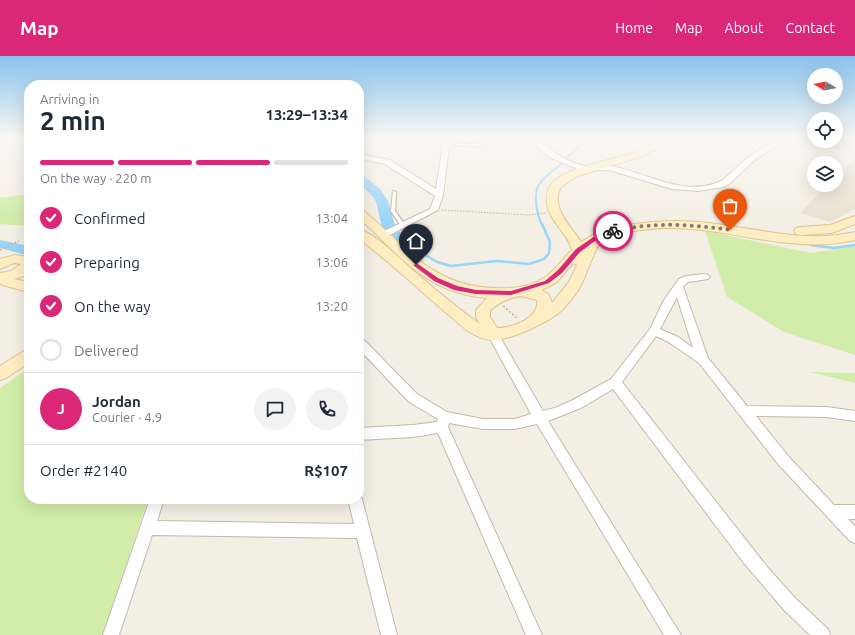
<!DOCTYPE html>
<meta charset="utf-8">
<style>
:root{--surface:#fff;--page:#f2f2f3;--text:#1f2937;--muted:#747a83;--line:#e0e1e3;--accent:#db2777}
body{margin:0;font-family:Ubuntu,sans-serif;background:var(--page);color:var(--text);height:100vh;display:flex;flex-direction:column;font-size:15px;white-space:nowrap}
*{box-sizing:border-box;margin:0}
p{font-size:13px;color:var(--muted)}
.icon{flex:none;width:22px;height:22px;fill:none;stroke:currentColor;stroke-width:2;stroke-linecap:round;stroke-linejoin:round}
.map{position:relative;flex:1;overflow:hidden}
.details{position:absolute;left:24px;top:24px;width:340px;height:424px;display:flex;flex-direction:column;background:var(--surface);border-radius:16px;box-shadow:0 4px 16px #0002}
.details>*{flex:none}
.needle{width:26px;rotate:280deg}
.tools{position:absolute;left:807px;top:12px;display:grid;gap:8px}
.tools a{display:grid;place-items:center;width:36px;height:36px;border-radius:50%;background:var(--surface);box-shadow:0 4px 16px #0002;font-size:20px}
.pin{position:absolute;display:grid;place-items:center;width:34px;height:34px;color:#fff;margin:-41px -17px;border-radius:50% 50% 50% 0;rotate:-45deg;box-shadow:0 0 4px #0007}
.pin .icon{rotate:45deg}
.courier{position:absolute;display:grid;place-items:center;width:40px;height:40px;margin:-20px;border:3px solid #db2777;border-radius:50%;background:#fff;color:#222;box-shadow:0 1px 5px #0007}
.headline em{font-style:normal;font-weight:700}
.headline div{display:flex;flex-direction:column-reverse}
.headline{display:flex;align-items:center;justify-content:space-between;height:68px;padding:0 16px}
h1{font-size:26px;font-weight:700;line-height:30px}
.bar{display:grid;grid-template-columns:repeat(4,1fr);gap:6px 4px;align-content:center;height:48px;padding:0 16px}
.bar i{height:5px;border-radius:3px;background:var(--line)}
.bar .current{background:var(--accent)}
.bar p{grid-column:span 4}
.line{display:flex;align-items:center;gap:10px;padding:0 16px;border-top:1px solid var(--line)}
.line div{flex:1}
.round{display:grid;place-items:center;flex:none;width:42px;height:42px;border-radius:21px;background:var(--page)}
ol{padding:0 16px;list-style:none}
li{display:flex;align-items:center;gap:12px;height:44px}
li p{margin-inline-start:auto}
li .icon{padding:4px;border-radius:50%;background:var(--accent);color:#fff;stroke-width:4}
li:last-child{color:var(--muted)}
li i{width:22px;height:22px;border:2px solid var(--line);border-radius:50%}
header{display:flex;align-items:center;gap:24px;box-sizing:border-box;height:56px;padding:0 20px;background:var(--accent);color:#fff}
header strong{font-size:19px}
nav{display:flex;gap:22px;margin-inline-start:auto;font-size:14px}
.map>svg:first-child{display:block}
</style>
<header>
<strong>Map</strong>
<nav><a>Home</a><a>Map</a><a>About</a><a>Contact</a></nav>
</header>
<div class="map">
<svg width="855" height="579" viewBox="0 0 855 579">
<rect width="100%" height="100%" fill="#f4efe4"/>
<path fill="#e9e1d2" d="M855,102V153L830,166L800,157L828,129H836V121Z"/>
<path fill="#d1eda9" d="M29,138V170L0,168V142Z
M705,175L811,197L855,190V299L784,276L727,241Z
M29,312V443H148L103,579H0V332Z
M810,316L855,317V327Z"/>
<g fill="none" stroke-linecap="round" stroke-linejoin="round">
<path stroke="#9ad5f8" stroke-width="2" d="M565,103L589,82
M542,169C537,159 532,137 540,127C545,120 554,114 561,108"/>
<path stroke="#9ad5f8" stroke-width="2.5" d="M396,181L437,206L451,210L497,205L529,208L544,203L549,197L550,186L542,168
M810,189L834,192L855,189"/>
<path fill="#9ad5f8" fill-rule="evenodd" d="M359,118L363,119L380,133L388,145L395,170L403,181L401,184C379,190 381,156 375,144C371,137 365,133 359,128Z
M0,184L29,190V200L0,192Z"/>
<defs>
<path id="lane" d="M445,86L484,89L486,90L484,91L446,88L444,87Z
M393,135L396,136L395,155L405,169V170H401L391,155Z"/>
<path id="street" d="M444,82H450L443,139L438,154L386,181H380L379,179L380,177L430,153L435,140L385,108L359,102V98L390,104L436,133Z
M537,82H543L544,88C555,98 569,106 584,110C592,112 602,108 611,110C648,117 686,143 723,124C738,110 770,79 791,82L757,102L729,128L723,131L698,135L672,133L609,114H580L549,101L536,89Z
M705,218L708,219L710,221L708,223L688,226L683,231L708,302L747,350L827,351L855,355V365L827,361L756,360L788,400L834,449H855V463H848L855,470V487L850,485L778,408L699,307L670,287L656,280L622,326L768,512L796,543L828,573L830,579H810L785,555L743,506L613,333L581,352L548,365L681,579H664L537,368L515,373H483L449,367L448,371L542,579H526L438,377L413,381L359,384V372L413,369L437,366L438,363L409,346L359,293V282L363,283L417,338L447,356L483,363H515L531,358L488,279L489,276H497L543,355L555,352L573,344L611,323L650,273L664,244L679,223L686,220ZM677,241L693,292L678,281L660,273Z
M359,438L362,443L397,579H381L357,482L152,479L119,579H103L150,443H164L157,465L354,468L348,443H359Z"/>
<path id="secondary" d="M665,82H677L645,99L575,121L560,132C551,153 571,170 581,186C597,175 616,170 635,168C662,164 690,164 717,168C763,174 809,187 855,176V184C784,201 713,163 642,174C632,175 612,177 604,184C594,191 588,216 581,229C577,237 568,248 561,255C549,266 509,285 492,284C487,284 480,282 475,279C464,274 454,263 444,255C416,231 389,205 359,183V173C376,178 401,204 415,216C436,234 457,252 480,268L476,261V254L487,242C425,237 401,200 359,162V153L363,154C407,192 433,231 496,232C512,233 530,231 544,222C555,215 562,203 572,194C568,177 551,168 547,148C546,139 547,131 554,125C571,110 614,104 638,95C647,92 656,86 665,82ZM573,207L577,209L569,226L552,247L549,239L542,234L557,226ZM521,240L537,244C540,262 512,272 497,272L490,261V255C499,246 508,242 521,240Z
M855,160V168L832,177L800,179L796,178L794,175L796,172L800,171L830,169Z
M15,199L29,201V215L24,220L14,223L29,226V236L2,229L0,227V217L11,215L21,208L14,207L0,213V203Z
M29,293V307L6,322L0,324V310L24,295Z"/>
</defs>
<use href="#lane" stroke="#c4b9a9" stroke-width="2.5"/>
<use href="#street" stroke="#c4b9a9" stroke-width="2"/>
<use href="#secondary" stroke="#dcc591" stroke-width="2"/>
<path stroke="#c4b296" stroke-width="1" stroke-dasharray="1.5 1.5" stroke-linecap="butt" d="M442,154L528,159L546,157"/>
<path stroke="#c4b296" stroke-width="1.5" stroke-dasharray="2 2" stroke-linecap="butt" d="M0,194L19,185
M503,250L518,263"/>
<use href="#lane" fill="#fff" fill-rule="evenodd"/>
<use href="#street" fill="#fff" fill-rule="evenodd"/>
<use href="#secondary" fill="#ffeec4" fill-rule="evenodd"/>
</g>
<linearGradient id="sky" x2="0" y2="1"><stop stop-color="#89c1ee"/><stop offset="0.5" stop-color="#faf8f3"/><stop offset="1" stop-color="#faf8f3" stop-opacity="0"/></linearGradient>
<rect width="855" height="163" fill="url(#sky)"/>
<path fill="#db2777" d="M613,173L616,175L615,176L599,182L580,196L562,217L549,227L511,239L476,238L454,234L434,225L413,209L418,208L438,222L457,230L476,234L511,235L545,225L558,214L576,193L595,180Z"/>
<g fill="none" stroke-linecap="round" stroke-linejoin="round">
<path stroke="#847d71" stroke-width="4" stroke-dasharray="0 7.2" d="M613,175C652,166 691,168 730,174"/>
</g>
</svg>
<div class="tools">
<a><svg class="needle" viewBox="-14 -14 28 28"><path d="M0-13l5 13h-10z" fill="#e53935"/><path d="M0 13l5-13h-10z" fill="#747a83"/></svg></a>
<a><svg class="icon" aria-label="locate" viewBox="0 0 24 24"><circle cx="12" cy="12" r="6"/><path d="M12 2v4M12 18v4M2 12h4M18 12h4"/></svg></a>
<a><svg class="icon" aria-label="layers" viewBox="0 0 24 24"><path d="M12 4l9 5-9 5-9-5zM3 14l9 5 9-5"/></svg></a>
</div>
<div class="pin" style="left:730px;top:174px;background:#ea580c"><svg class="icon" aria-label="bag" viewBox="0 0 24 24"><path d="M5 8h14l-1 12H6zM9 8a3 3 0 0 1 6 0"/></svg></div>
<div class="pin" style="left:416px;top:209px;background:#1f2937"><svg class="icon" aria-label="home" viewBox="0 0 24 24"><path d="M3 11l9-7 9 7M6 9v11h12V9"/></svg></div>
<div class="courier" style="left:613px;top:175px"><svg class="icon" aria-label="bike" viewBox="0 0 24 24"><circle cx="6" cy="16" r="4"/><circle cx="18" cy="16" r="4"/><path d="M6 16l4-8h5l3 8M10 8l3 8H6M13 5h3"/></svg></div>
<section class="details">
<div class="headline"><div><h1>2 min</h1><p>Arriving in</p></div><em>13:29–13:34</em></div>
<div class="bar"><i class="current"></i><i class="current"></i><i class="current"></i><i></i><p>On the way · 220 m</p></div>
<ol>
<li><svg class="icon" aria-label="check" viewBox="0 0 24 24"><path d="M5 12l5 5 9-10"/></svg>Confirmed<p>13:04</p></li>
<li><svg class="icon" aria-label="check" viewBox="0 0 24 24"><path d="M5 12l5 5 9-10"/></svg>Preparing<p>13:06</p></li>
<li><svg class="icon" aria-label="check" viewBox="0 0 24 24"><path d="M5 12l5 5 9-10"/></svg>On the way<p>13:20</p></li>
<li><i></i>Delivered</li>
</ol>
<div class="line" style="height:72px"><b class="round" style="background:var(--accent);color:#fff">J</b><div><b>Jordan</b><p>Courier · 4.9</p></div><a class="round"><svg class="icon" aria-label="chat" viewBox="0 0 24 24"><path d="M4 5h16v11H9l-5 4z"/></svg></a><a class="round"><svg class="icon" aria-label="phone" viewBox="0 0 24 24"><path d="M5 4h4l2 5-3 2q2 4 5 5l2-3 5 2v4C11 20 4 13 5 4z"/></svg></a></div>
<div class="line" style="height:52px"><div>Order #2140</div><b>R$107</b></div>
</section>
</div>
